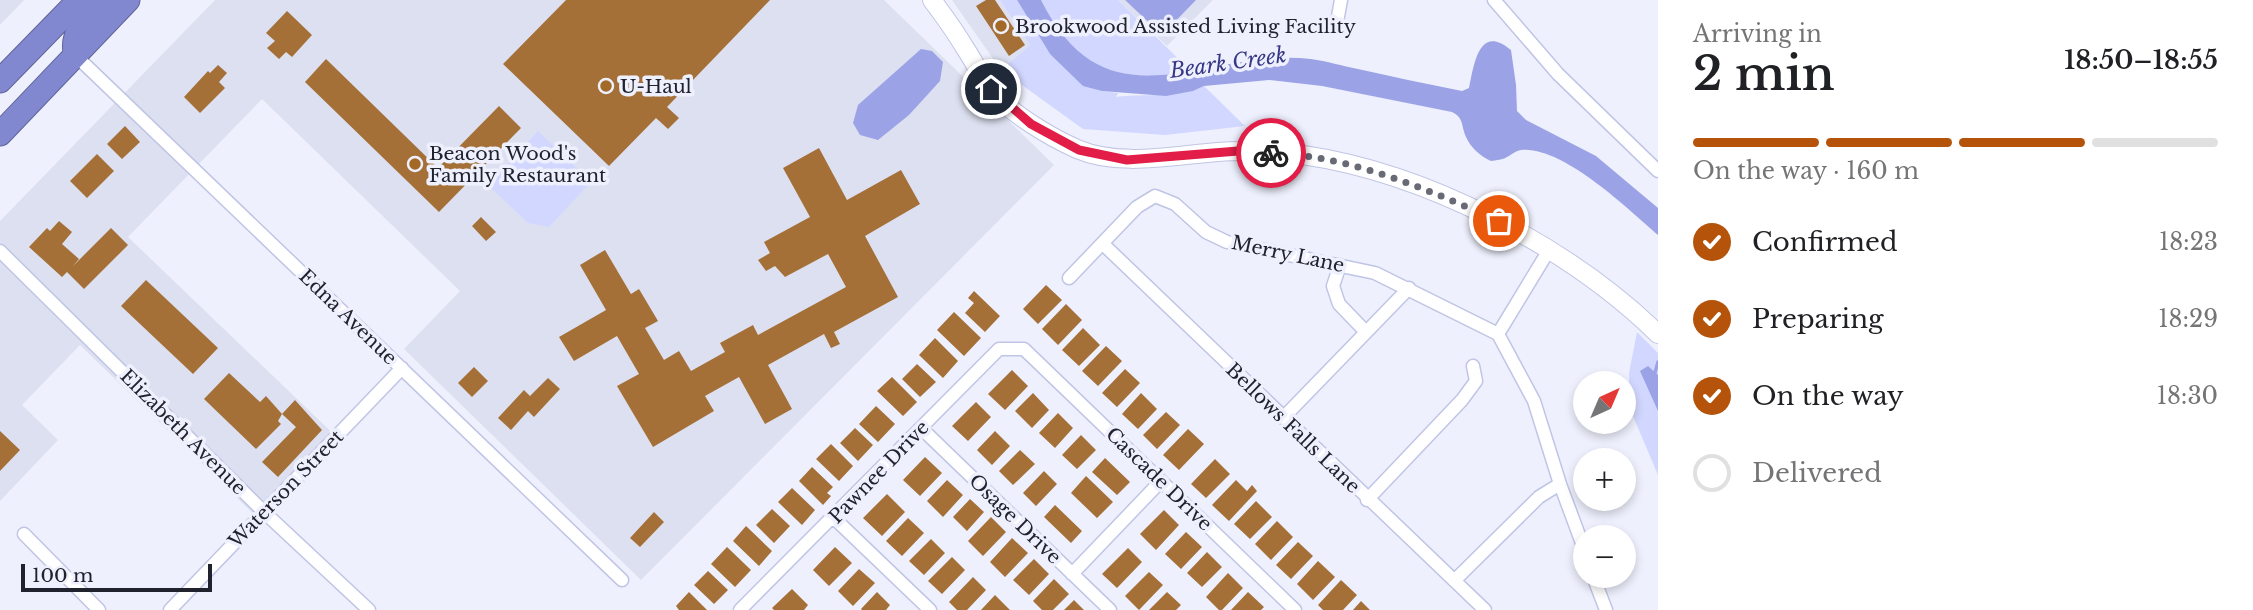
<!DOCTYPE html>
<meta charset="utf-8">
<style>
:root{--surface:#fff;--page:#f6f6f6;--text:#202124;--muted:#757577;--line:#e0e0e0;--accent:#b45309}
body{margin:0;font-family:"Libre Baskerville",serif;background:var(--page);color:var(--text);height:100vh;display:flex;flex-direction:column;font-size:26px;white-space:nowrap}
*{box-sizing:border-box;margin:0}
p{font-size:23px;color:var(--muted)}
.icon{flex:none;width:38px;height:38px;fill:none;stroke:currentColor;stroke-width:2;stroke-linecap:round;stroke-linejoin:round}
.map{position:relative;flex:1;overflow:hidden}
.panel{display:flex;flex-direction:column;background:var(--surface);width:595px}
.panel>*{flex:none}
.needle{width:46px;rotate:44deg}
.buttons{position:absolute;left:1573px;top:371px;display:grid;gap:14px}
.buttons a{display:grid;place-items:center;width:63px;height:63px;border-radius:50%;background:var(--surface);box-shadow:0 4px 10px #0003;font-size:35px}
.scale{position:absolute;left:21px;bottom:18px;width:191px;box-sizing:border-box;padding-left:7px;border:4px solid #20222d;border-top:0;font-size:19px;line-height:24px;white-space:nowrap;color:#20222d;-webkit-text-stroke:5px #eef0fd;paint-order:stroke}
.pin{position:absolute;display:grid;place-items:center;width:60px;height:60px;color:#fff;margin:-30px;border:4px solid #fff;border-radius:50%;box-shadow:0 2px 7px #0007}
.courier{position:absolute;display:grid;place-items:center;width:70px;height:70px;margin:-35px;border:5px solid #e11d48;border-radius:50%;background:#fff;color:#222;box-shadow:0 2px 9px #0007}
.head em{font-style:normal;font-weight:600}
.head div{display:flex;flex-direction:column-reverse}
.head{display:flex;align-items:center;justify-content:space-between;height:119px;padding:0 35px}
h1{font-size:46px;font-weight:600;line-height:52px}
.bar{display:grid;grid-template-columns:repeat(4,1fr);gap:10px 7px;align-content:center;height:84px;padding:0 35px}
.bar i{height:9px;border-radius:5px;background:var(--line)}
.bar .on{background:var(--accent)}
.bar p{grid-column:span 4}
ol{padding:0 35px;list-style:none}
li{display:flex;align-items:center;gap:21px;height:77px}
li p{margin-inline-start:auto}
li .icon{padding:7px;border-radius:50%;background:var(--accent);color:#fff;stroke-width:4}
li:last-child{color:var(--muted)}
li i{width:38px;height:38px;border:4px solid var(--line);border-radius:50%}
main{display:flex;flex:1;min-height:0}
.map>svg:first-child{display:block}
</style>
<main>
<div class="map">
<svg width="1658" height="610" viewBox="0 0 1658 610">
<rect width="100%" height="100%" fill="#eef0fd"/>
<path fill="#dde0f0" d="M0,0H24L0,25Z
M215,0H884L1054,165L641,580L404,349L460,291L262,99L128,237L343,443L264,524L80,345L22,405L58,440L0,501V221Z
M952,0H1000L1030,45L1001,70Z
M1118,0H1213L1167,46Z"/>
<path fill="#d2d7ff" d="M1000,0H1017L1050,54L1102,91L1118,93L1116,97C1146,93 1176,99 1204,86L1245,126L1165,135L1083,129L1001,70L1030,45Z
M1041,0H1118L1191,71C1118,85 1075,68 1041,0Z
M538,131L591,182L549,227L528,223L488,185Z
M1637,332L1658,353V475L1630,409L1629,373Z"/>
<path fill="#9ba3e6" d="M1017,0H1041C1108,133 1203,47 1311,59C1327,61 1342,66 1358,69C1393,77 1428,84 1462,91L1469,88C1474,64 1479,23 1511,50L1516,85L1517,111L1526,120L1596,156L1658,208V235C1628,209 1563,146 1521,150C1515,151 1511,155 1507,157C1503,160 1496,160 1491,161C1480,156 1471,148 1466,137C1461,125 1464,118 1452,112L1322,86L1269,80L1204,86L1193,91L1166,96L1102,91L1083,86L1050,54Z
M1125,0H1196L1164,33L1159,32Z
M921,49L932,51L943,62L940,81L909,115L878,140L860,135L853,123L858,105Z
M1648,366L1658,375V411L1640,371Z"/>
<g fill="none" stroke-linecap="round" stroke-linejoin="round">
<path stroke="#9ba3e6" stroke-width="3.5" d="M1654,376L1658,362"/>
</g>
<path fill="#a47038" d="M566,0H770L667,107L679,118L668,129L656,118L609,166L503,64Z
M986,0H995L1025,45L1009,56L976,6Z
M287,11L312,35L292,57L286,52L279,59L267,48L275,41L266,33Z
M326,59L438,168L499,106L521,128L439,212L305,82Z
M218,65L227,73L219,82L225,88L200,113L184,97L208,71L210,73Z
M125,126L140,142L122,159L107,144Z
M819,148L847,200L901,170L920,204L865,236L898,297L834,332L840,344L831,348L824,334L768,365L792,409L765,424L739,377L705,396L714,411L653,447L617,386L639,374L617,336L574,361L559,337L606,310L580,265L605,250L631,294L639,289L658,321L645,328L664,360L679,351L691,371L725,352L720,343L753,325L758,335L846,287L828,254L785,277L775,266L766,271L758,260L770,253L764,242L810,217L783,168Z
M97,154L114,171L87,198L70,181Z
M481,217L496,232L486,241L472,226Z
M59,221L72,232L62,244L79,259L73,266L111,228L128,245L84,289L67,272L62,277L29,247L47,228L50,231Z
M146,280L218,348L193,374L121,306Z
M1046,285L1062,300L1038,324L1023,309Z
M974,291L1000,316L985,332L965,313L974,303L968,298Z
M1066,304L1082,320L1058,345L1042,329Z
M954,312L981,338L964,356L937,330Z
M1083,328L1100,345L1079,366L1062,350Z
M935,338L958,361L943,378L919,355Z
M1106,346L1122,361L1098,386L1082,371Z
M917,364L936,382L920,397L902,379Z
M474,367L488,381L472,397L458,383Z
M1125,369L1140,383L1117,407L1102,393Z
M1012,370L1028,386L1005,410L988,394Z
M229,373L260,402L266,396L282,414L295,400L322,430L278,477L262,462L296,427L282,414L278,421L281,424L256,449L204,399Z
M892,377L917,402L903,416L877,391Z
M548,378L560,389L534,417L528,411L511,430L498,418L524,390L530,396Z
M1033,393L1049,410L1032,428L1015,411Z
M1141,393L1157,409L1138,429L1122,414Z
M976,402L991,417L968,441L952,426Z
M876,406L895,424L878,442L859,424Z
M1166,412L1180,425L1157,449L1143,435Z
M1058,413L1073,428L1055,448L1039,433Z
M855,428L873,445L858,461L840,443Z
M1188,429L1204,444L1179,470L1163,455Z
M0,431L20,450L0,471Z
M995,431L1010,446L992,465L977,450Z
M1081,435L1096,450L1077,469L1062,455Z
M831,444L853,466L839,481L816,459Z
M1020,450L1035,464L1013,485L999,471Z
M925,457L942,473L920,496L903,480Z
M1105,458L1130,482L1117,495L1092,472Z
M1215,459L1230,474L1206,498L1191,484Z
M812,467L833,487L827,493L831,496L823,505L799,481Z
M1044,471L1057,484L1036,506L1023,493Z
M1086,476L1113,502L1097,518L1071,493Z
M947,480L963,495L943,517L927,501Z
M1236,480L1247,491L1252,485L1257,491L1229,521L1212,505Z
M792,488L815,510L802,525L778,502Z
M887,494L905,512L882,536L863,518Z
M970,499L984,512L967,531L953,517Z
M1256,501L1272,517L1250,539L1234,524Z
M1055,505L1082,531L1071,543L1044,517Z
M772,509L790,526L774,543L756,525Z
M1164,510L1179,525L1156,550L1140,534Z
M654,512L664,522L640,547L630,538Z
M991,517L1006,532L983,556L968,541Z
M908,518L924,533L902,556L886,541Z
M1277,521L1293,537L1271,560L1255,544Z
M746,526L772,551L759,566L733,541Z
M1186,532L1202,547L1181,569L1165,554Z
M1012,538L1028,553L1005,577L990,562Z
M931,539L945,553L924,575L909,561Z
M1298,542L1313,556L1291,579L1276,565Z
M727,547L751,570L735,587L711,564Z
M835,547L852,563L829,586L813,570Z
M1128,548L1142,562L1117,588L1102,574Z
M1207,552L1222,567L1202,587L1187,573Z
M952,557L965,570L942,594L928,581Z
M1034,559L1049,574L1029,595L1013,580Z
M1318,561L1335,577L1313,600L1297,584Z
M859,569L875,583L853,606L838,591Z
M708,571L728,590L714,604L694,585Z
M1149,572L1163,585L1139,610L1125,596Z
M1228,573L1243,588L1222,610H1219L1206,597Z
M973,577L986,590L967,610H957L949,602Z
M1054,579L1069,594L1053,610H1042L1033,601Z
M1341,580L1357,595L1343,610H1323L1318,605Z
M792,589L808,605L804,610H774L772,608Z
M689,592L707,610H679L676,606Z
M877,592L890,605L886,610H862L861,609Z
M1167,592L1181,605L1176,610H1149Z
M1248,592L1264,607L1261,610H1231Z
M995,595L1010,610H981Z
M1074,600L1084,610H1064Z
M1361,601L1370,610H1353Z"/>
<g fill="none" stroke-linecap="round" stroke-linejoin="round">
<defs>
<path id="street" d="M1494,0L1558,74L1658,171
M1337,22L1341,0
M75,55L622,580
M1103,244L1485,610
M0,251L264,512L369,610
M1340,265L1333,286L1339,304L1365,331
M1069,278L1137,207L1155,196L1175,204L1206,232L1227,242L1375,273L1498,334
M1498,334L1534,401L1560,484L1586,554
M1498,334L1549,250
M1283,418L1409,288
M921,428L1110,610
M1367,500L1462,400L1476,381L1473,366
M834,518L930,610
M24,534L99,610
M1072,574L1161,481
M1593,576L1606,610
M1455,580L1539,497L1560,484
M170,610L402,368
M740,610L999,349H1024L1295,610"/>
<path id="secondary" d="M932,0C944,16 955,31 965,48C974,61 981,77 990,89C1010,113 1048,136 1077,149C1126,170 1188,151 1240,151C1260,152 1283,152 1303,155C1427,173 1569,247 1658,334"/>
<path id="highway" d="M75,52C71,29 91,15 105,0
M0,81L79,0
M0,134L128,0"/>
</defs>
<use href="#street" stroke="#c0c5e5" stroke-width="15"/>
<use href="#secondary" stroke="#c0c5e5" stroke-width="20"/>
<use href="#highway" stroke="#5f6497" stroke-width="25"/>
<use href="#street" stroke="#fff" stroke-width="12"/>
<use href="#secondary" stroke="#fff" stroke-width="18"/>
<use href="#highway" stroke="#8188d0" stroke-width="23"/>
</g>
<g fill="none" stroke-linecap="round" stroke-linejoin="round">
<path stroke="#686a76" stroke-width="7" stroke-dasharray="0 12.6" d="M1271,153C1352,156 1426,189 1499,221"/>
<path stroke="#e11d48" stroke-width="9" d="M991,89L1031,124L1079,150L1127,160L1238,151L1271,153"/>
</g>
<g fill="#a26927" stroke="#eef0fd" stroke-width="2.5">
<circle cx="1001" cy="26" r="7"/>
<circle cx="606" cy="86" r="7"/>
<circle cx="415" cy="164" r="7"/>
</g>
<g text-anchor="middle" dominant-baseline="central" stroke-width="7" stroke-linejoin="round" paint-order="stroke">
<g font-size="19" fill="#20222d" stroke="#eef0fd" text-anchor="start">
<text x="1015" y="26">Brookwood Assisted Living Facility</text>
<text x="620" y="86">U-Haul</text>
<text x="429" y="153">Beacon Wood's<tspan x="429" dy="22">Family Restaurant</tspan></text>
</g>
<g font-size="19" fill="#20222d" stroke="#eef0fd">
<text transform="translate(1288 254) rotate(12)">Merry Lane</text>
<text transform="translate(348 317) rotate(44)">Edna Avenue</text>
<text transform="translate(1293 428) rotate(44)">Bellows Falls Lane</text>
<text transform="translate(183 432) rotate(45)">Elizabeth Avenue</text>
<text transform="translate(879 472) rotate(-46)">Pawnee Drive</text>
<text transform="translate(1159 479) rotate(44)">Cascade Drive</text>
<text transform="translate(286 489) rotate(-46)">Waterson Street</text>
<text transform="translate(1015 519) rotate(44)">Osage Drive</text>
</g>
<g font-size="21" font-style="italic" fill="#383887" stroke="#eef0fd">
<text transform="translate(1228 63) rotate(-8)">Beark Creek</text>
</g>
</g>
</svg>
<div class="buttons">
<a><svg class="needle" viewBox="-14 -14 28 28"><path d="M0-13l5 13h-10z" fill="#e53935"/><path d="M0 13l5-13h-10z" fill="#757577"/></svg></a>
<a>+</a>
<a>−</a>
</div>
<div class="scale">100 m</div>
<div class="pin" style="left:1499px;top:221px;background:#ea580c"><svg class="icon" aria-label="bag" viewBox="0 0 24 24"><path d="M5 8h14l-1 12H6zM9 8a3 3 0 0 1 6 0"/></svg></div>
<div class="pin" style="left:991px;top:89px;background:#1f2937"><svg class="icon" aria-label="home" viewBox="0 0 24 24"><path d="M3 11l9-7 9 7M6 9v11h12V9"/></svg></div>
<div class="courier" style="left:1271px;top:153px"><svg class="icon" aria-label="bike" viewBox="0 0 24 24"><circle cx="6" cy="16" r="4"/><circle cx="18" cy="16" r="4"/><path d="M6 16l4-8h5l3 8M10 8l3 8H6M13 5h3"/></svg></div>
</div>
<section class="panel">
<div class="head"><div><h1>2 min</h1><p>Arriving in</p></div><em>18:50–18:55</em></div>
<div class="bar"><i class="on"></i><i class="on"></i><i class="on"></i><i></i><p>On the way · 160 m</p></div>
<ol>
<li><svg class="icon" aria-label="check" viewBox="0 0 24 24"><path d="M5 12l5 5 9-10"/></svg>Confirmed<p>18:23</p></li>
<li><svg class="icon" aria-label="check" viewBox="0 0 24 24"><path d="M5 12l5 5 9-10"/></svg>Preparing<p>18:29</p></li>
<li><svg class="icon" aria-label="check" viewBox="0 0 24 24"><path d="M5 12l5 5 9-10"/></svg>On the way<p>18:30</p></li>
<li><i></i>Delivered</li>
</ol>
</section>
</main>
